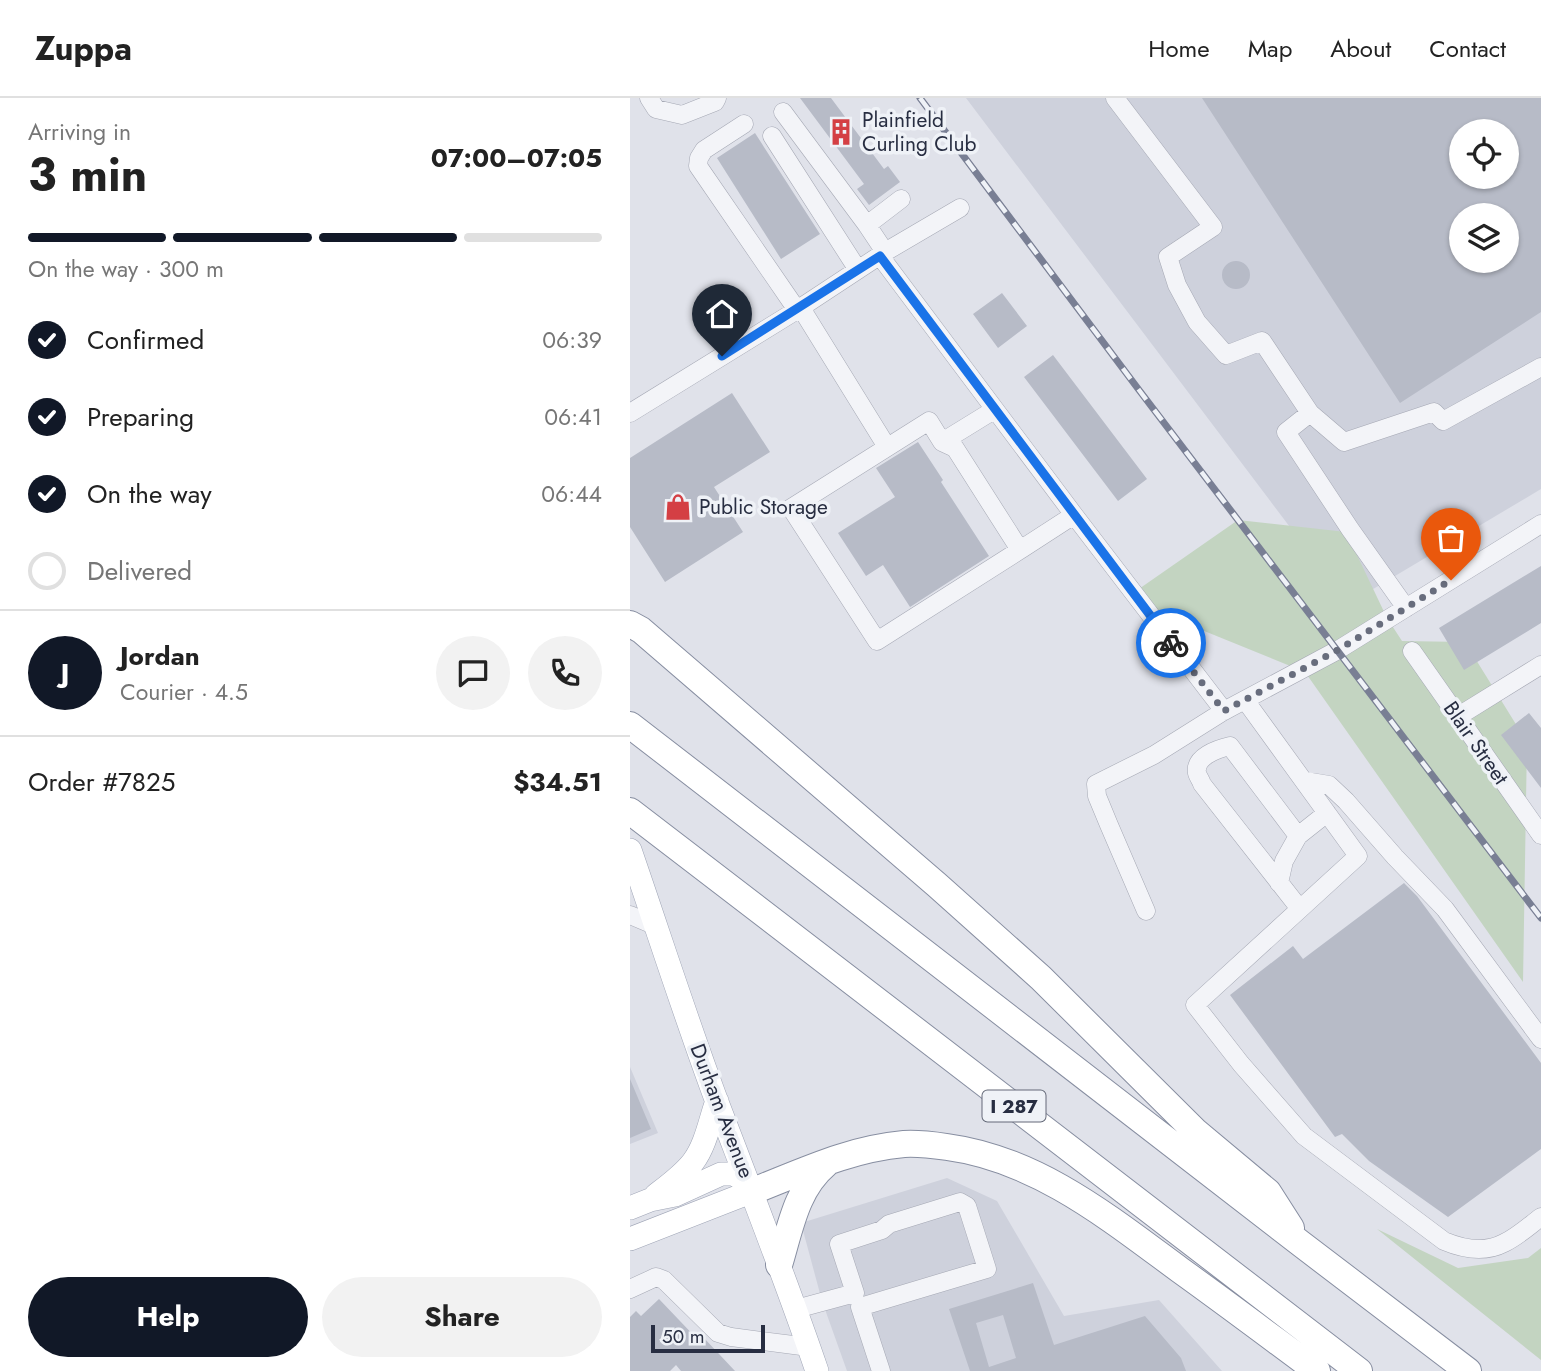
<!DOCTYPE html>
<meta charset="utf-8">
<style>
:root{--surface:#fff;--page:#f2f2f2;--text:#222;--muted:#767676;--line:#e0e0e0;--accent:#111827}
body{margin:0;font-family:Jost,sans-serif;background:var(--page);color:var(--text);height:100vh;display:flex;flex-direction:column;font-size:26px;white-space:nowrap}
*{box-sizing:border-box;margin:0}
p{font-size:23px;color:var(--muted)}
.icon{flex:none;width:38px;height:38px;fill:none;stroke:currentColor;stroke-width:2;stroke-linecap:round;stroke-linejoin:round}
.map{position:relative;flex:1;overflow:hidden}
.details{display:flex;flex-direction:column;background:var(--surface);width:630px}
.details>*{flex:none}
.tools{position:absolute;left:819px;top:21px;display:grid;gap:14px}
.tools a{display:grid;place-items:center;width:70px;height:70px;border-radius:50%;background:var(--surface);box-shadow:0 2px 5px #0004;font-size:35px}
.scale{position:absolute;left:21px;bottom:18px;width:114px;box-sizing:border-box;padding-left:7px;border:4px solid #282e42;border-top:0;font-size:19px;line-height:24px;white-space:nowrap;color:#282e42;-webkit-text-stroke:5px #eff2f7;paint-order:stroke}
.pin{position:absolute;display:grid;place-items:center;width:60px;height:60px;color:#fff;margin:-72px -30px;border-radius:50% 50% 50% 0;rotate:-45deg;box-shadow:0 0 7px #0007}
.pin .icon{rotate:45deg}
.courier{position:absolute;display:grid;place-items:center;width:70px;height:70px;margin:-35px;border:5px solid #1a73e8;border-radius:50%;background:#fff;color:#222;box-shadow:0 2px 9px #0007}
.overview em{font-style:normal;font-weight:700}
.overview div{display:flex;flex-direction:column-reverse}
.overview{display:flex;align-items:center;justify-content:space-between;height:119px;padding:0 28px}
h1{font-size:46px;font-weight:700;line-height:52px}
.bar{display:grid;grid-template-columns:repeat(4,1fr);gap:10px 7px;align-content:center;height:84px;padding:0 28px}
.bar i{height:9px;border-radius:5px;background:var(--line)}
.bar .current{background:var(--accent)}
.bar p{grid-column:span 4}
.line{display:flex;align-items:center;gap:18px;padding:0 28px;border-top:2px solid var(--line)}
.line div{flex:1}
.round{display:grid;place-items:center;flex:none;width:74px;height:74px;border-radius:37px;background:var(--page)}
ol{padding:0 28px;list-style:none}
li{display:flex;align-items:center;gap:21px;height:77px}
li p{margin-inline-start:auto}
li .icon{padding:7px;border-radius:50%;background:var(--accent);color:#fff;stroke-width:4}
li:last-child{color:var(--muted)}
li i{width:38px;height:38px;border:4px solid var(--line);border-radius:50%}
.primary-button{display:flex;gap:14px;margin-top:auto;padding:14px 28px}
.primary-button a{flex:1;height:80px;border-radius:42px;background:var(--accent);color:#fff;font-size:28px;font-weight:700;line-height:80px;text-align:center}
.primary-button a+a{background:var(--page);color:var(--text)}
header{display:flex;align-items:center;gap:42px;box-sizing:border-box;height:98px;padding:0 35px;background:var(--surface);border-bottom:2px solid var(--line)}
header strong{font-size:33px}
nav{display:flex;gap:38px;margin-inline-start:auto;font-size:24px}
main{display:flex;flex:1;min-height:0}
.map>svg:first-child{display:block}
</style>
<header>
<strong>Zuppa</strong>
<nav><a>Home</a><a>Map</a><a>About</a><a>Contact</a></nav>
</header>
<main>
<section class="details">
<div class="overview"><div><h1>3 min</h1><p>Arriving in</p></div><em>07:00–07:05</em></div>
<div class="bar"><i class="current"></i><i class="current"></i><i class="current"></i><i></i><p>On the way · 300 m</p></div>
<ol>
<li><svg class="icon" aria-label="check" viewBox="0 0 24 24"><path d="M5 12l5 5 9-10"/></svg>Confirmed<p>06:39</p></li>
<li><svg class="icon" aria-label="check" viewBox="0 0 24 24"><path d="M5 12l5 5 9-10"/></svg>Preparing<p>06:41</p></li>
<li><svg class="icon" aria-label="check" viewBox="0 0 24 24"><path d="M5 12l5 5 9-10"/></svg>On the way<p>06:44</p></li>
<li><i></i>Delivered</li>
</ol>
<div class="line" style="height:126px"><b class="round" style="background:var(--accent);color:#fff">J</b><div><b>Jordan</b><p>Courier · 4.5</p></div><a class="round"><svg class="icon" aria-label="chat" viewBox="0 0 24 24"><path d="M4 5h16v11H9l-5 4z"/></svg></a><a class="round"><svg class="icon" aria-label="phone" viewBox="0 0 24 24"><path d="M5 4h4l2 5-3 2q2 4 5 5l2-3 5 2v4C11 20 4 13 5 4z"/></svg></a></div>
<div class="line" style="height:91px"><div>Order #7825</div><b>$34.51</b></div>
<div class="primary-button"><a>Help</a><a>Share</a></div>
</section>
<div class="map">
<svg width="911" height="1273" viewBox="0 0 911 1273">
<rect width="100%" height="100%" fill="#e0e2ea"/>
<path fill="#ced1dc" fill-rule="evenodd" d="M336,0H911V391L718,506ZM831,33H877V79H831ZM831,117H877V163H831Z
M0,969L28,1035L0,1046Z
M317,1080L367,1103L434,1218L529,1202L592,1273H217L192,1203L171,1125Z"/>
<path fill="#c3d4c1" d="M608,422L716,434L757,520L772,543L835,544L897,644L893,884L675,574L520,511L506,493Z
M747,1131L828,1170L898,1160L911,1150V1262Z"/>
<path fill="#b7bbc7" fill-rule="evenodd" d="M170,0H201L254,71L258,68L270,84L239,107L227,91L234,86Z
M572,0H911V214L770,305ZM831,33H877V79H831ZM831,117H877V163H831Z
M125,35L190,136L151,161L87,60Z
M592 177a14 14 0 1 1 28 0a14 14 0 1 1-28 0Z
M372,195L397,228L368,250L343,216Z
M423,257L517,381L488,403L394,279Z
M102,295L140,354L84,389L113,434L35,484L0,429V360Z
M288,344L313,382L311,384L359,458L280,509L253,467L236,478L208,435L265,399L246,370Z
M911,468V525L834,572L809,530Z
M899,615L911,630V690L871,637Z
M774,785L787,798L911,965V1051L818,1119L739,1063L712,1036L705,1039L600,897L663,848L673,861Z
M0,981L21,1031L0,1040Z
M403,1185L424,1247L515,1218L551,1260L556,1273H340L319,1211ZM373,1217L386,1260L359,1269L346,1225Z
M29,1201L70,1244L74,1240L105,1273H51L46,1267L40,1273H0V1219L6,1213L11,1218Z"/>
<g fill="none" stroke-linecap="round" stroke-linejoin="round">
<defs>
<path id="minor" d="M19,0L26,11L52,17L85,4L87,0
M485,0L583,129L538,159L547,187L567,224L596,257L632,243L680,315L656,334L720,431L776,510
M153,14L237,127
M114,26L74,52L69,60L68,68L167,212
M142,38L228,172
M255,154L237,127L271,101
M250,158L444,417L594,613
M171,210L257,349
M0,315L167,212L255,154L330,110
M680,315L714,344L804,314L813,323L911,269
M299,323L312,344L325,350L390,452L247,543L161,410Z
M312,344L364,312
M390,452L444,417
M782,553L911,737
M615,602L728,758L565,907L611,966L674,1038L814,1143C833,1151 855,1155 874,1145C887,1139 899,1128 911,1119
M827,619L911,567
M675,683L699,687L716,703L765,759L815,811L911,941
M649,785L654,763L668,738
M670,811L572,686C571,682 568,679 567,675C564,659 587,651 600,648L668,738L697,715
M516,813L479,727L467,698L466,686L524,657L594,613L708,552L911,426
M0,817L26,828
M0,1191L26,1179L34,1182L88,1235L101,1239L179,1249
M166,1211L225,1195L209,1146L252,1132L259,1126L330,1104L337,1108L357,1171L230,1209L251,1273"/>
<path id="major" d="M0,752C29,836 56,921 87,1004C121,1093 156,1182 187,1273
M26,1097C39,1087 53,1077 63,1064C76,1047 80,1022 87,1003
M0,1110L20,1102L45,1097L91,1076H103L113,1081L123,1093
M0,1141L123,1093"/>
<path id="highway" d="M0,526L11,532L307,787L411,880L565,1033L638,1094L661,1130
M0,627L670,1145L838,1273
M0,713L729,1273
M123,1093C174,1073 219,1051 274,1046C289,1045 303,1047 317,1049C407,1061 478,1119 550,1172C596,1205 641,1239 687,1273
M149,1167C160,1131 166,1091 196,1066"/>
</defs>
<use href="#minor" stroke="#a5a8b4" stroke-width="19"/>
<use href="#major" stroke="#9fa5b6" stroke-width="24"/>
<use href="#highway" stroke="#878ea1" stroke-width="28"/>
<use href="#minor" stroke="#f3f4f8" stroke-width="18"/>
<use href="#major" stroke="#fff" stroke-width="23"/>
<use href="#highway" stroke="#fff" stroke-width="26"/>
<defs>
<path id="rail" d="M290,0L509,292L911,820"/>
</defs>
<use href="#rail" stroke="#797f94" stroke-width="7"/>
<use href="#rail" stroke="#eff2f7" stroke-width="4.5" stroke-dasharray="13" stroke-linecap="butt"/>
</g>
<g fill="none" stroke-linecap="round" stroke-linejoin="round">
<path stroke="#686d7d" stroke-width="7" stroke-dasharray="0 12.6" d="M541,545L594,613L708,552L821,482"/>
<path stroke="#1a73e8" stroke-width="9" d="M92,258L250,158L541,545"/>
</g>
<defs>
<symbol id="building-bare" viewBox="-9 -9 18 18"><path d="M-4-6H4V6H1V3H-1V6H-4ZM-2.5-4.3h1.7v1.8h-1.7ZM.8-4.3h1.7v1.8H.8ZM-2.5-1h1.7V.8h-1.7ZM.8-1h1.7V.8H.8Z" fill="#d43f44" stroke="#eff2f7" stroke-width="2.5" paint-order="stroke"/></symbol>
<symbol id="shop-bare" viewBox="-9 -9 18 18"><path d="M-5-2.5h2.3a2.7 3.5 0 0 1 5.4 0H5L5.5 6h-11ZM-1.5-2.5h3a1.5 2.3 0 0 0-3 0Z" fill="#d43f44" stroke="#eff2f7" stroke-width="2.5" paint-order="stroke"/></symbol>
</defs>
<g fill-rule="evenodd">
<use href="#building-bare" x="192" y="15" width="38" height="38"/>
<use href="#shop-bare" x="29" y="390" width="38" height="38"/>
</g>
<g text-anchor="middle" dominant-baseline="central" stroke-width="7" stroke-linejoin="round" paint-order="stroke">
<rect fill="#eff2f7" stroke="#646978" stroke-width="2" x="352.5" y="992.5" width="63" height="31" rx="5"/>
<g font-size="19" font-weight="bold" fill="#282e42">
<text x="384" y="1008">I 287</text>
</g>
<g font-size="21" fill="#282e42" stroke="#eff2f7" text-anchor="start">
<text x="232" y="22">Plainfield<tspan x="232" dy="24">Curling Club</tspan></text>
<text x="69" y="409">Public Storage</text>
</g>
<g font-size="21" fill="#282e42" stroke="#eff2f7">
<text transform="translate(846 645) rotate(55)">Blair Street</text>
<text transform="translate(92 1013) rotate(69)">Durham Avenue</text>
</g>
</g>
</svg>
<div class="tools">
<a><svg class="icon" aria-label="locate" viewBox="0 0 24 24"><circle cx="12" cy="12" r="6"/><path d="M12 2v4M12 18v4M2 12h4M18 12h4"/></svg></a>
<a><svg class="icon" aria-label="layers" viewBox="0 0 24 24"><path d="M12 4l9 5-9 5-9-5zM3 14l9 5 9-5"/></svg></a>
</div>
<div class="scale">50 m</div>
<div class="pin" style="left:821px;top:482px;background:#ea580c"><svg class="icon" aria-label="bag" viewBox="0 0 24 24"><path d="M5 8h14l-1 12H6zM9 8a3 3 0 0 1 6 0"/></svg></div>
<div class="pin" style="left:92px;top:258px;background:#1f2937"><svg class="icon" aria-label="home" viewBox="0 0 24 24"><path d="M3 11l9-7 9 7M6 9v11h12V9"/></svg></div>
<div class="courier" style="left:541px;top:545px"><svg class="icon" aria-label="bike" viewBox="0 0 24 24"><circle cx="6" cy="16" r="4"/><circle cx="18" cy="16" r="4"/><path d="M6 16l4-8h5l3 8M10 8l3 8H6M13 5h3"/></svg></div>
</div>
</main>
